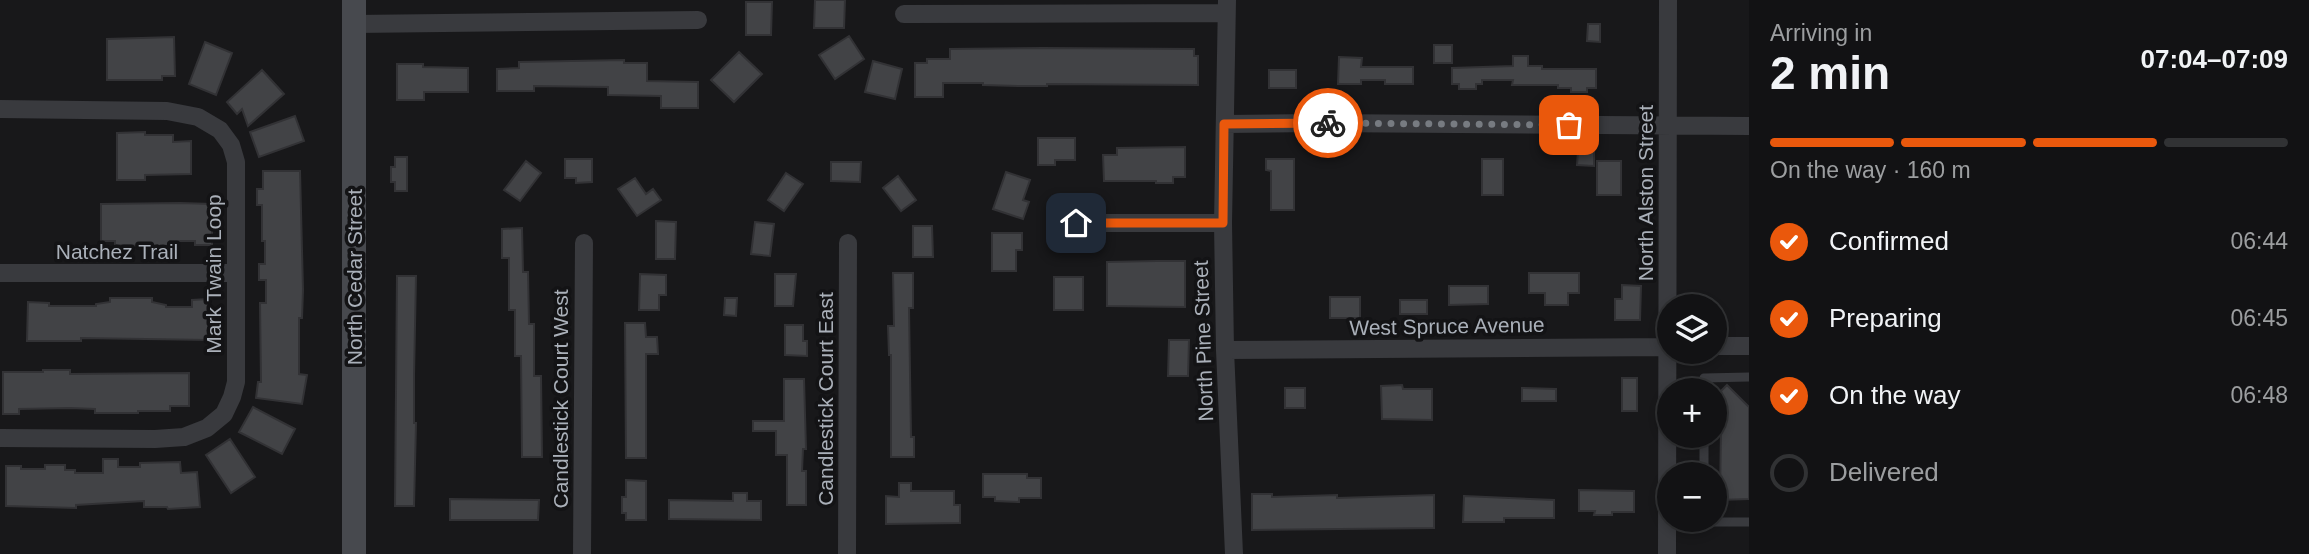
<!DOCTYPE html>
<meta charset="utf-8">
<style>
:root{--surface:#121214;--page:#1b1b1d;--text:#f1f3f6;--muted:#9c9ea0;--line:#313234;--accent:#ea580c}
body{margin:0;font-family:Arial,sans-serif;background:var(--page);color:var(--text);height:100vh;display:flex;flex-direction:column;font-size:26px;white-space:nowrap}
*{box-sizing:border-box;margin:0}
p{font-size:23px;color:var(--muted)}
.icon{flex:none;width:38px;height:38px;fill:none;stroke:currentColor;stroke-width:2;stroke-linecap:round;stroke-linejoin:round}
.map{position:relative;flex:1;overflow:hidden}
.drawer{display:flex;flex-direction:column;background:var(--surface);width:560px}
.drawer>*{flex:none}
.tools{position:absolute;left:1657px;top:294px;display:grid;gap:14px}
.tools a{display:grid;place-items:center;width:70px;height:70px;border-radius:50%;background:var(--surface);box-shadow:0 4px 10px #0003,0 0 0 2px var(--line);font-size:35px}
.pin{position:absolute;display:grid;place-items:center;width:60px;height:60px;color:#fff;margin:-30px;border-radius:14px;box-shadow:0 4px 10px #0006}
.courier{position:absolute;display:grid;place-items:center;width:70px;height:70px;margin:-35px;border:5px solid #ea580c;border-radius:50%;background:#fff;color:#222;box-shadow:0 2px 9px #0007}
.overview em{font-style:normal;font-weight:700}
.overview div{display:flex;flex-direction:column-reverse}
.overview{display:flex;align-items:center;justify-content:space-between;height:119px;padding:0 21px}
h1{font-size:46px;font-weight:700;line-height:52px}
.bar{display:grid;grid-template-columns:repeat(4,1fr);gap:10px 7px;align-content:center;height:84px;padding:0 21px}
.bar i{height:9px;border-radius:5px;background:var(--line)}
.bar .current{background:var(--accent)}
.bar p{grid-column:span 4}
ol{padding:0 21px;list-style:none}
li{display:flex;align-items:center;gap:21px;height:77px}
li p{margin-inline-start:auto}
li .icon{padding:7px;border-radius:50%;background:var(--accent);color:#fff;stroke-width:4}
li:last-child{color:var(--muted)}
li i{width:38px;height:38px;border:4px solid var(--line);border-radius:50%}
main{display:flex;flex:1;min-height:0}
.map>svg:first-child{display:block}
</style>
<main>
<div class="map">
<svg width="1749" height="554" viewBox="0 0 1749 554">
<rect width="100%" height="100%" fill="#18181a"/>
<path fill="#424346" stroke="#323235" stroke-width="2" d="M815,0H845L844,28H814Z
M746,2H772L771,35H746Z
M1588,24H1600V42L1587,41Z
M849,36L864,59L835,79L819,55Z
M174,37L175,76H162V80H107V39Z
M205,42L232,53L216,95L189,84Z
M1434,45H1452V63H1434Z
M1043,48L1194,49V56H1198V85L1047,84V86H1018L983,85V83H943V97H915V63H927V59H950V49Z
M739,52L762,74L734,102L711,80Z
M1513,56H1528V66H1542V69H1596V88H1587V92H1571V88H1558V85H1512L1513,80H1482V84H1476V89H1459V84H1452V68L1513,66Z
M1339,57L1362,58L1361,67H1413V84H1385V80H1361V84H1338Z
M624,60V63H647V81L698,82V108H661V96L608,95V87L534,86V91H497V69L519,68V62Z
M873,61L902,69L895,99L865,92Z
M397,64H423V67L468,68V92H424V100H397Z
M262,70L284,94L248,126L242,109L237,114L227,102Z
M1269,70H1296V88H1269Z
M295,116L304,141L259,157L250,132Z
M145,132V135H173V142L191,141V174L145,175V180H117V133Z
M1038,138H1075V160H1055V165H1038Z
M1185,147V177H1173V183H1156V181H1104L1103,155H1117V148Z
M1578,151H1594V166L1577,165Z
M395,157H407V191H395V182H391V167H395Z
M565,159H592V182L576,183V178H565Z
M1266,159H1294V210H1271V171L1266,170Z
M1482,159H1503V195H1482Z
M526,161L541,173L520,201L504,190Z
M1597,161H1621V195H1597Z
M831,162H861L860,182L831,181Z
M263,171H300L303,290L302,318H299V374L307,375L302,404L256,398L258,382H261L260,303H266V280H259V264H265V241H262V205H257V189H263Z
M1006,172L1030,180L1023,200L1029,202L1023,219L993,209Z
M786,173L803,184L784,211L768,200Z
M898,176L916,200L901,211L883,188Z
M635,178L646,194L653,189L661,200L637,216L618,189Z
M180,203L212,204V245H195V241H170V246H144L115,245V241H101V204Z
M656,221L676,222L675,259H656Z
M755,222L774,224L770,256L751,254Z
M913,226H932L933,257H913Z
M522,228L523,272H528L529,324H534V376H541L542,457H522L521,356H515V310H509V258H502V229Z
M992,233H1022V250H1016V271H992Z
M1156,261H1185V307L1107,306V262Z
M893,273H913V308H909L911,437H914V457H891V355H889L888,326H894Z
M1529,273H1579V293H1568V305H1545V293H1529Z
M640,274L666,275V295H659V310H639Z
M775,274H796L793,306H775Z
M397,276H416L414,376V423H416L414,506H395Z
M1054,277H1083V310H1054Z
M1622,285L1641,286L1640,320H1615V299H1622Z
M1449,286H1488V304L1449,305Z
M1330,297H1360V318H1330Z
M110,298H152V302L166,305V307H192V300L209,299V340L81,338V341H27L28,302L49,303V306H96V304L110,302Z
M725,298H737L736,316L724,315Z
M1400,300H1427V314H1400Z
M625,323H645L646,337H657L658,354H646V458H626Z
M785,325H803V341H807V356L785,355Z
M1169,340H1189L1188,376H1168Z
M43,370H70V374L189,373V406H170V411H138V413H95V409L70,408L19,409V414H3V372H43Z
M1622,378H1637V411H1622Z
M784,379H804L806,449H803L802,471H806V505H787V455H776V431H753V421H784Z
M1402,385L1403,389H1432V420L1382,419L1381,386Z
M1727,385L1749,407V499L1720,500L1721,427L1726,421L1715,409V397Z
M1285,388H1305V408H1285Z
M1522,388L1556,389V401H1522Z
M253,407L295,429L282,454L239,432Z
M230,439L255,477L231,493L206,455Z
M103,459H118V467H140V463L180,462L181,473L197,472L200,507L168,509L167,507H144V501L76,505V508L6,506V466H21V469H45V465H65V470H75V473H103Z
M983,474H1027V478H1041V498H1019V502L995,501V497H983Z
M626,480L646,481V520H626V513H622V497H626Z
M899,483H911V491H954V505H960V523L886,524V496L899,497Z
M1579,490L1634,491V512H1612V515H1594L1595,511H1579Z
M733,493H747V501H761V520L669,519V500L733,501Z
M1252,494H1272V497L1337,495V498L1434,495V528L1252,530Z
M1464,496L1554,500V518H1504V522H1463Z
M450,499L539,500L538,520H450Z"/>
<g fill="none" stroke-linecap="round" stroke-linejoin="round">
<path stroke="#393a3e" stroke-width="9" d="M1704,390V378L1749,377
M1704,474V436
M1704,520V522H1749"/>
<path stroke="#393a3e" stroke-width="18" d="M1227,0L1223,223L1225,350L1234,554
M904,14L1226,13
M354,24L698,20
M0,109L167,111L198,117L220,130L231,145L236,162V382L232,397L224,414L207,428L184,437L155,439L0,438
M1225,124L1318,123L1749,126
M1076,223H1223
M0,273H235
M1715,346H1749
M1225,350L1670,347
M582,554L584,243
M847,554L848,243
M1667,554L1668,0"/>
<path stroke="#47494e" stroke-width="24" d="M354,554V0"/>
</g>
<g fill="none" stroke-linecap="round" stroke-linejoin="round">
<path stroke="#777b81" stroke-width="7" stroke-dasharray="0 12.6" d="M1328,123L1569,125"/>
<path stroke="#ea580c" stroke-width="9" d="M1076,223H1223L1224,124L1328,123"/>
</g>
<g text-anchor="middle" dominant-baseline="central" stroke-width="7" stroke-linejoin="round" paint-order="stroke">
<g font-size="21" fill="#aab0b9" stroke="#131315">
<text transform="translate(1645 193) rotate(-90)">North Alston Street</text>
<text x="117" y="251">Natchez Trail</text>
<text transform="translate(213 274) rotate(-90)">Mark Twain Loop</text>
<text transform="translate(354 277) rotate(-90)">North Cedar Street</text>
<text transform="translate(1447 326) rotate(-1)">West Spruce Avenue</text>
<text transform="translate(1203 341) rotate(-92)">North Pine Street</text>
<text transform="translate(560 399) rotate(-90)">Candlestick Court West</text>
<text transform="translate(825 399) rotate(-90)">Candlestick Court East</text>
</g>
</g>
</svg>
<div class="tools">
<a><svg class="icon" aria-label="layers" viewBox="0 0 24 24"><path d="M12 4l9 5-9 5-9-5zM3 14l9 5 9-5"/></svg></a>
<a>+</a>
<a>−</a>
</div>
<div class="pin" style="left:1569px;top:125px;background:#ea580c"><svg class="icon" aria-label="bag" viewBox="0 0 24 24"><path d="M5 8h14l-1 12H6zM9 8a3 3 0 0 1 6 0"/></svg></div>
<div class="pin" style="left:1076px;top:223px;background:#1f2937"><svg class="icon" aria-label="home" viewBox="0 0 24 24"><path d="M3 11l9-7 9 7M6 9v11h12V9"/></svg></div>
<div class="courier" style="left:1328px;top:123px"><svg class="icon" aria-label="bike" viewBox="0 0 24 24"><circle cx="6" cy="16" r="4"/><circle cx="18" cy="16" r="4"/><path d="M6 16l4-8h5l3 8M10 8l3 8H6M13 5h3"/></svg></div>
</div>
<section class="drawer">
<div class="overview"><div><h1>2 min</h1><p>Arriving in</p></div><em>07:04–07:09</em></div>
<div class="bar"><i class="current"></i><i class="current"></i><i class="current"></i><i></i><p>On the way · 160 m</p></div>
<ol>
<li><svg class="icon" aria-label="check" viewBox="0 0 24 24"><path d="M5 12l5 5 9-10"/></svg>Confirmed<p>06:44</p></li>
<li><svg class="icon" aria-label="check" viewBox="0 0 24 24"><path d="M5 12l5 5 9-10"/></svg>Preparing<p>06:45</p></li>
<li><svg class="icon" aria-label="check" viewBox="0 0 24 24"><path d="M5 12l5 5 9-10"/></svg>On the way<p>06:48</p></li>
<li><i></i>Delivered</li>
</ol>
</section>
</main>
